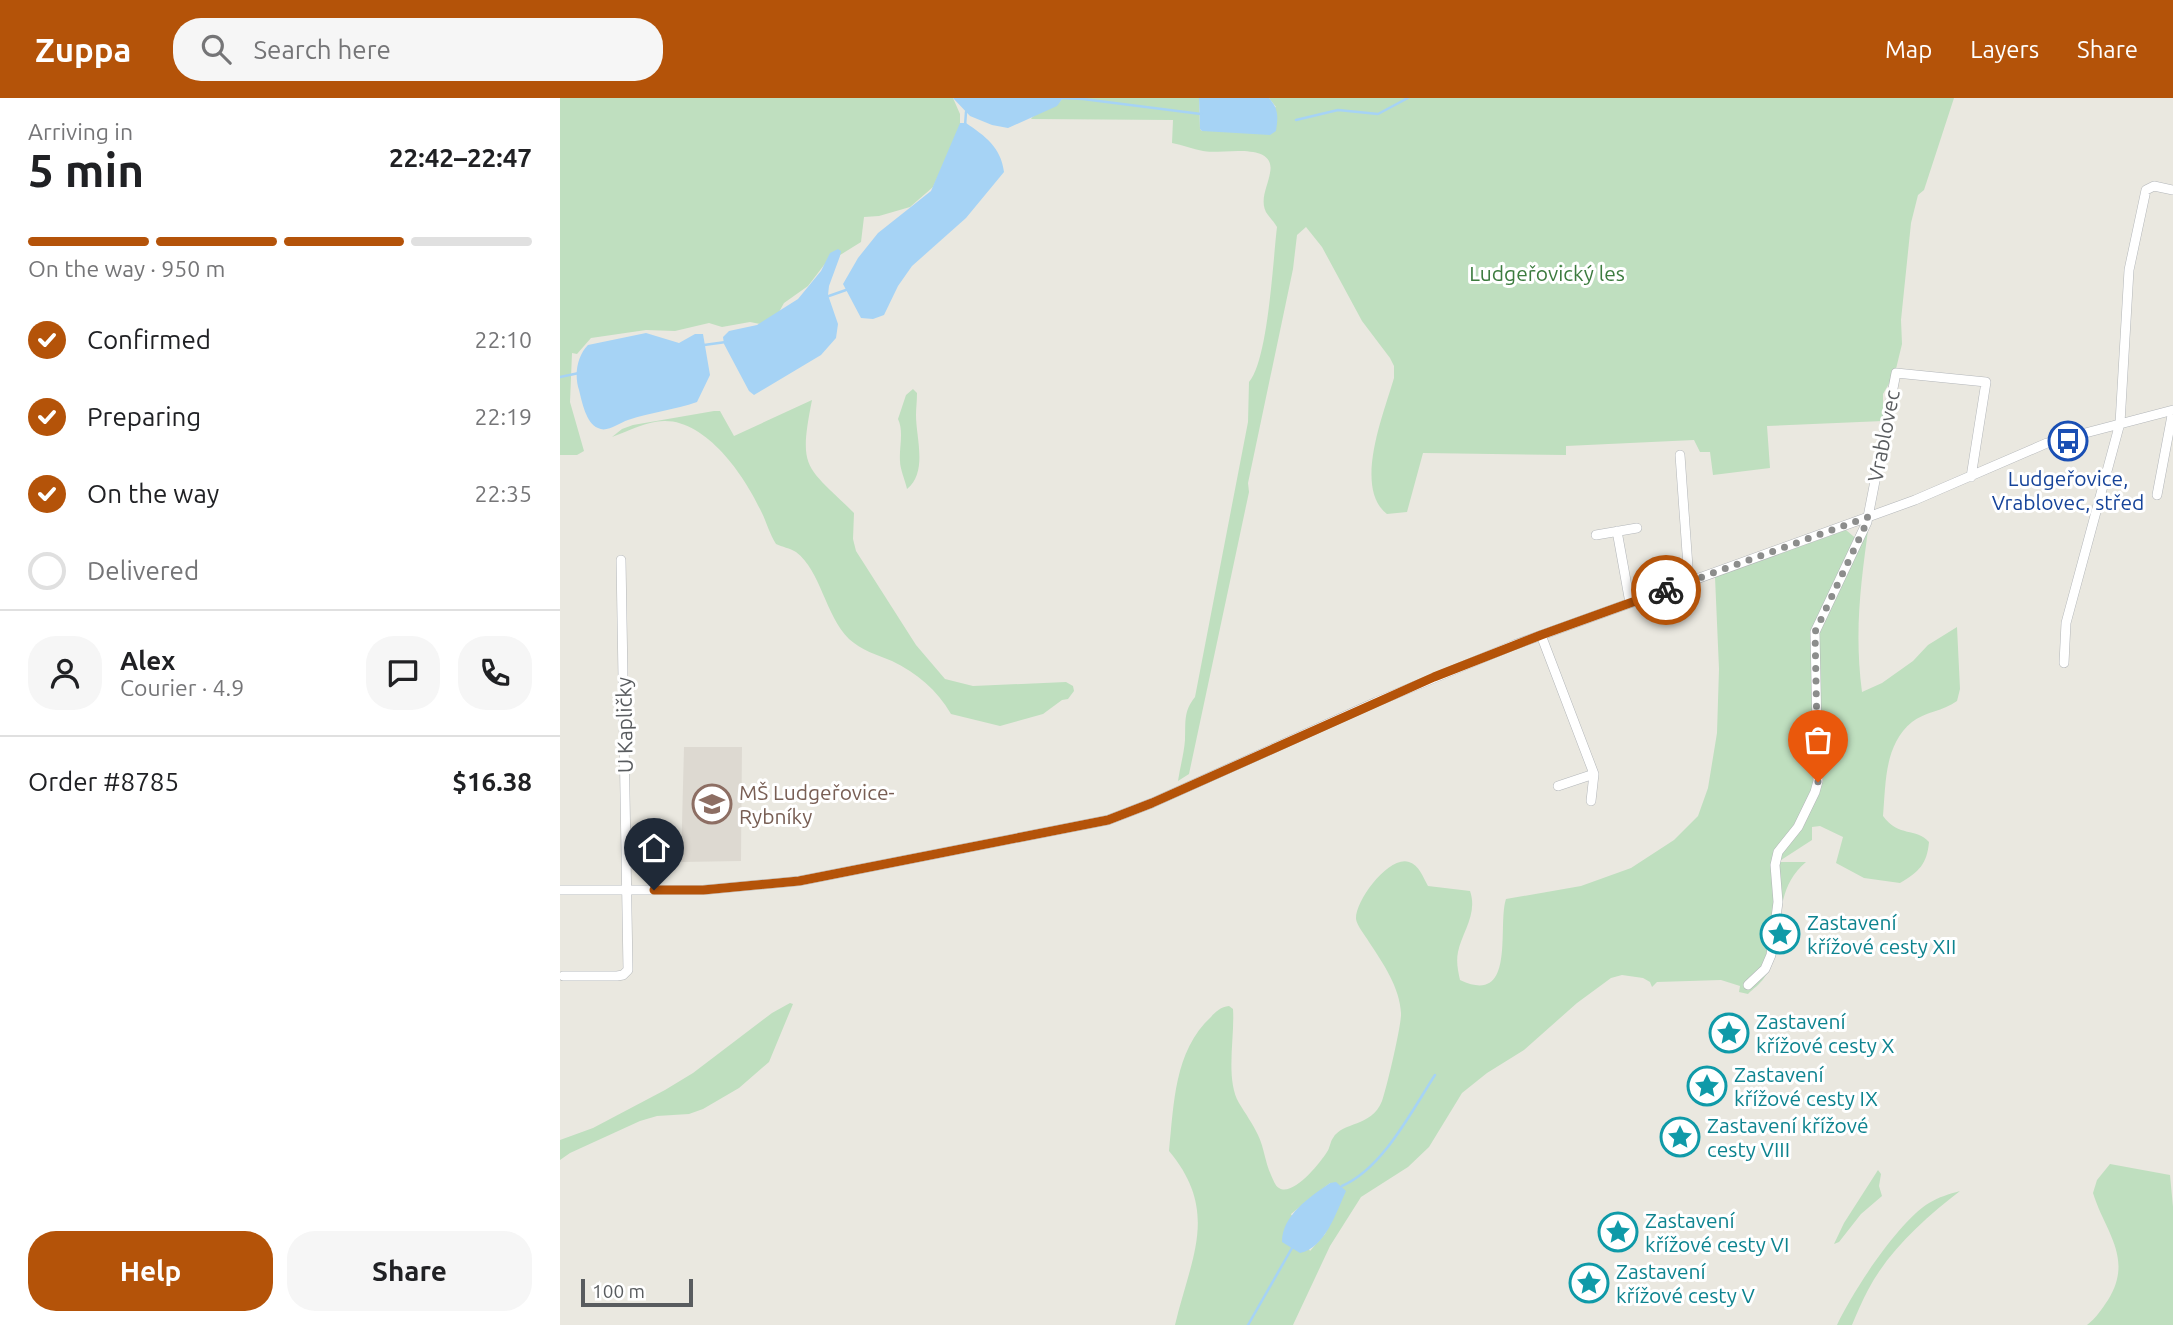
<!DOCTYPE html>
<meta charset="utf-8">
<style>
:root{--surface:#fff;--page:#f6f6f6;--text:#202124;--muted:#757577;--line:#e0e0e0;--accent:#b45309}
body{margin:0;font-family:Ubuntu,sans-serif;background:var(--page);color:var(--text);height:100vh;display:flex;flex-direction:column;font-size:26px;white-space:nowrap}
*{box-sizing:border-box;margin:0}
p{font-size:23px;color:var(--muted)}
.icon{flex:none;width:38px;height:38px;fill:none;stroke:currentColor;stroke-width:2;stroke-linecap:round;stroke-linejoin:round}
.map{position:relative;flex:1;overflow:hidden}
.panel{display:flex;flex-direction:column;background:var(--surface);width:560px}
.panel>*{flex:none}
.scale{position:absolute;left:21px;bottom:18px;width:112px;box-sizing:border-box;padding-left:7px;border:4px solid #595c5f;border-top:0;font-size:19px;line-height:24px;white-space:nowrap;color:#595c5f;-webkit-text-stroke:5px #fff;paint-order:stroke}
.pin{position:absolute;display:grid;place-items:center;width:60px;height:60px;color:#fff;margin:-72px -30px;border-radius:50% 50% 50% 0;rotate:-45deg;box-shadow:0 0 7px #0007}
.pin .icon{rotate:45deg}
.courier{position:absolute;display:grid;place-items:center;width:70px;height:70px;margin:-35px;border:5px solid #b45309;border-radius:50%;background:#fff;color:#222;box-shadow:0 2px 9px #0007}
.headline em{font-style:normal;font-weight:700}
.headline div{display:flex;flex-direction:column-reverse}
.headline{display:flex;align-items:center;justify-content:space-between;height:119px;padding:0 28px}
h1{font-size:46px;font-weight:700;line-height:52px}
.bar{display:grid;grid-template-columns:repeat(4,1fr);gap:10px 7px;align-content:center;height:84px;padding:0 28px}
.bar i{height:9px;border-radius:5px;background:var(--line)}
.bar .selected{background:var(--accent)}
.bar p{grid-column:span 4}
.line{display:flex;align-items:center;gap:18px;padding:0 28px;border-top:2px solid var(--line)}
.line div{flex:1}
.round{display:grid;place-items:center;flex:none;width:74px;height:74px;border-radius:28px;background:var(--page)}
ol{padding:0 28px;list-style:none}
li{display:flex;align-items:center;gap:21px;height:77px}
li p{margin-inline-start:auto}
li .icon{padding:7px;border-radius:50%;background:var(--accent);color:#fff;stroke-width:4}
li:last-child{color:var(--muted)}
li i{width:38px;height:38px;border:4px solid var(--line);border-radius:50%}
.button{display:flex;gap:14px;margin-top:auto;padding:14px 28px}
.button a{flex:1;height:80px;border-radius:28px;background:var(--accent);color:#fff;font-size:28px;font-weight:700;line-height:80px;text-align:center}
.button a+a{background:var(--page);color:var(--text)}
header{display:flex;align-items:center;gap:42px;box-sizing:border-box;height:98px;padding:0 35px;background:var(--accent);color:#fff}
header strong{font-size:33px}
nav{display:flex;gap:38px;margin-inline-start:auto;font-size:24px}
.search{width:490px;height:63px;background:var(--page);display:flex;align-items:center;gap:18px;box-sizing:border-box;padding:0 24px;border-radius:28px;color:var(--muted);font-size:26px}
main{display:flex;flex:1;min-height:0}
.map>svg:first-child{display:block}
</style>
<header>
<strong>Zuppa</strong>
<div class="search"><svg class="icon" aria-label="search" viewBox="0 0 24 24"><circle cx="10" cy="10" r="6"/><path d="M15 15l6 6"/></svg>Search here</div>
<nav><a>Map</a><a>Layers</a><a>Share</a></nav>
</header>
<main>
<section class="panel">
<div class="headline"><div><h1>5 min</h1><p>Arriving in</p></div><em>22:42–22:47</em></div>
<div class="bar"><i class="selected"></i><i class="selected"></i><i class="selected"></i><i></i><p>On the way · 950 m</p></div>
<ol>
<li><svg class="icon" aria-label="check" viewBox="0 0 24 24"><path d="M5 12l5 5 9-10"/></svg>Confirmed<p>22:10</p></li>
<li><svg class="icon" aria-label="check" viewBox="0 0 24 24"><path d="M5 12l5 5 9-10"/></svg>Preparing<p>22:19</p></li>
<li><svg class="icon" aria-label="check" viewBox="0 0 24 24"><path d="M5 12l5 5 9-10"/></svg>On the way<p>22:35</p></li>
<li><i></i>Delivered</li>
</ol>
<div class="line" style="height:126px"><a class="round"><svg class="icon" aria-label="person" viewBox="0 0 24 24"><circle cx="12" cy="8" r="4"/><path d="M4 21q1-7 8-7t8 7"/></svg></a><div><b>Alex</b><p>Courier · 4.9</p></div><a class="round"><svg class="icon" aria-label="chat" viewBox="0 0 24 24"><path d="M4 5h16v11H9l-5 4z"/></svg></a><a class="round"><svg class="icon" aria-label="phone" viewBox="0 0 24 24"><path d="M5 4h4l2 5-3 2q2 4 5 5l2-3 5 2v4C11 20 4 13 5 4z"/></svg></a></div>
<div class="line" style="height:91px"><div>Order #8785</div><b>$16.38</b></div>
<div class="button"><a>Help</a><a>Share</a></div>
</section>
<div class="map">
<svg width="1613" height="1227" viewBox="0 0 1613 1227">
<rect width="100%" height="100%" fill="#eae8e0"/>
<path fill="#ddd9d1" d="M124,649H182L181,763L121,764Z"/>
<path fill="#bfdfbf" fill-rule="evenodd" d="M0,0H393L400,16V30L373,89L350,109L319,118L304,119L301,144L264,167L248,188L224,205L219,214L200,226L190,224L162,229L149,225L115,233L86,232L31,240L17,256L12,255L10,304L24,353L17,357H0Z
M503,0H639L640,31L642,33L716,9L709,0H1394L1364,92L1358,97L1351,125L1341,222L1342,246L1335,275L1323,296V323L1207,328L1210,370L1153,377L1150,354H1140L1134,342L1006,348V357L863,355L847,414L827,416C793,390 824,315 834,280V268L830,260L802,223L762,149L746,129L737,137L733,171L688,385L689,394L629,676L618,683C620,669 624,656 625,642C626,624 623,614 635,599L688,324L689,284C708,263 713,162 717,129C714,124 711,121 708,117C698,104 708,88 710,75C717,42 659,57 643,53C633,51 622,47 612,45L613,22L471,21C480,10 495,12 503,0Z
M353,291L357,295C357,303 356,310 356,317C356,340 368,374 347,391C345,382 340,371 340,363C339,349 344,334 338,321L346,297Z
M252,302C238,373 246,367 294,415L293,441L296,453L356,547L385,581L413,588L506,584L513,588L514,593L508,601L502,602L483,616L440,628L391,616C377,592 357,575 332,563C317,557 301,552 289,541C265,517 261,473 236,454C230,450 222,449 216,446C209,435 206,422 200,411C184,377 146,322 104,323C87,323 69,333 52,339L62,331L73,327L154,313H160L174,338Z
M1309,425C1301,484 1294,533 1302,594L1322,585L1353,563L1368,547L1397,529L1400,591L1397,603C1384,613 1364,614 1352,624C1324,647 1326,685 1323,718C1339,740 1356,729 1369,744C1367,766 1359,774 1340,785L1304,780L1276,765L1283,739L1260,728L1252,729V742L1218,764H1246C1206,798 1231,845 1204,880C1200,886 1193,891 1188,896L1179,894L1180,888L1161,882L1097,884L1092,889L1090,884L1083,880L1062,877L1051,880L1017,905L964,952L927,975L902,995L869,1049L848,1069L801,1099L770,1148L733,1227H615C631,1159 660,1114 609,1053C614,1006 614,953 651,919C656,913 661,909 669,908L673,911C675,939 665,981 679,1005C685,1015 693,1026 698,1037C704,1049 705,1064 711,1077C713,1081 715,1088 719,1090C733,1099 760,1065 767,1054C770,1050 770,1044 773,1040C783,1023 811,1030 822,1003C826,993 842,925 841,915C840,890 823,865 809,844C805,837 797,828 796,821C795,803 829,757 849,764C859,767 863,779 868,788L910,793C918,816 902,834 898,854C896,864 898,873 900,882C957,909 937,828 946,801L1021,788L1071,770L1114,742L1138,718L1148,690L1157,635L1159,571L1155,479L1286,432L1300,444ZM770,1085L778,1109L765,1136L750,1153L731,1116Z
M230,905L233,906L209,964L179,990L143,1011L129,1016L97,1018L80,1023L10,1055L0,1062V1042L33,1030L105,992L133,975L212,915Z
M1550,1066L1610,1077L1613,1109V1227H1527C1536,1220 1542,1211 1548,1202C1574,1160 1545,1134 1533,1095L1537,1082Z
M1318,1072L1321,1076L1319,1088L1322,1098L1301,1116L1279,1144L1274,1146L1284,1125Z
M1400,1093C1365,1120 1329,1152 1308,1192C1302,1203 1297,1215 1292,1227H1277C1293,1193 1338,1124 1369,1105C1379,1099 1389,1096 1400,1093Z"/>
<path fill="#a6d3f5" d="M393,0H503L497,8L448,30L432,27L410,18Z
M639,0H709C719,11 718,19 716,33L710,37L642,33L640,31Z
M400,25H406C425,38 441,49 444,74L406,120L352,168L338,188L324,217L313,221L301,220L283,186L298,160L318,135L371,93Z
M278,151L281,153L280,158L269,188L268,197L278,226L276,240L261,257L194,297L189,293L164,246L163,239L169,233L197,227L238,201L261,173L270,155Z
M86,235L119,245L135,236H143L150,277L137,304C115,312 91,314 68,322C59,325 47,335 38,330C26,325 22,304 19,292C14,277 17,258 28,247Z
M776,1084L786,1093C776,1115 765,1150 740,1155L722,1144C722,1117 750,1099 770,1085Z"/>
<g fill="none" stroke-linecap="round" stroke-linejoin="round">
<path stroke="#a6d3f5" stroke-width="2.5" d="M501,0L523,1L641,16
M736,22L778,12L818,16L848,0
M405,28L406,14
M266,199L286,192
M144,247L166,244
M0,279L19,275
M782,1088C823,1070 851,1014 875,977
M688,1227L732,1150"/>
<defs>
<path id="minor" d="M1120,357L1129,483
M1057,433L1070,505
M1036,437L1077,430
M981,537L1034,676L1031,703
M1504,565L1506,525L1560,325L1569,172L1586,92L1594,88L1613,92
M998,688L1034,676
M0,792H143L239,783L548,722L592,705L816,604L954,547L1355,402L1487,345L1613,312L1597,397
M3,878H57L63,877L68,872L61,462
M1188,887L1205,871L1211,857L1218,804L1215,767L1218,754L1238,729L1255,694L1258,683L1255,534L1307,424L1336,275L1426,284L1411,379"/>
</defs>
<use href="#minor" stroke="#b3b6b9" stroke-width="10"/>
<use href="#minor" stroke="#fff" stroke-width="9"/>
</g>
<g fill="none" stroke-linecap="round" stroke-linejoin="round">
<path stroke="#8c8d8c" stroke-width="7" stroke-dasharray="0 12.6" d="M1106,492L1308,419L1307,424L1255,534L1258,684"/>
<path stroke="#b45309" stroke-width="9" d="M94,792H143L239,783L548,722L592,705L874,579L981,537L1106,492"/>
</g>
<defs>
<symbol id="bus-ring" viewBox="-11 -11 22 22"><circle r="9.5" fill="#fff" stroke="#1a4fb4" stroke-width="1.5"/><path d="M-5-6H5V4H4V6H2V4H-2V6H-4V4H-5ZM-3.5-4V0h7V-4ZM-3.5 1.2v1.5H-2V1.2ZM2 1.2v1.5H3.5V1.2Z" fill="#1a4fb4"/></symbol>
<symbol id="school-ring" viewBox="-11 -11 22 22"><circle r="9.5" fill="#fff" stroke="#8d6e63" stroke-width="1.5"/><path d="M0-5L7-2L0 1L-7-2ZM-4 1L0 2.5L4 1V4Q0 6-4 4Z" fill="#8d6e63"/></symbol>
<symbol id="sight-ring" viewBox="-11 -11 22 22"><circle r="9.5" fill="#fff" stroke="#0f9aa8" stroke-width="1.5"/><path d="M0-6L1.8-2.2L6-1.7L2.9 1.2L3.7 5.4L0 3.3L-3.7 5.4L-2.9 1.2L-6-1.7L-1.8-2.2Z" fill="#0f9aa8"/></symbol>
</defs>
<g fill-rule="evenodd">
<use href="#bus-ring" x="1486" y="321" width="44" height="44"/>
<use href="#school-ring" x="130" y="684" width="44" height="44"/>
<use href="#sight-ring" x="1198" y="814" width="44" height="44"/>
<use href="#sight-ring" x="1147" y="913" width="44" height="44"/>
<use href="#sight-ring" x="1125" y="966" width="44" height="44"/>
<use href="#sight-ring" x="1098" y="1017" width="44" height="44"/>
<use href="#sight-ring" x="1036" y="1112" width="44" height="44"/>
<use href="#sight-ring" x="1007" y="1163" width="44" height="44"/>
</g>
<g text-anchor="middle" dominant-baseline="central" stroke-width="6" stroke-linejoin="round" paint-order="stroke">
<g font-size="21" fill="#3c7b3e" stroke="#fff">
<text x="987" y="175">Ludgeřovický les</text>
</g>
<g font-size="21" fill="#595c5f" stroke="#fff">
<text transform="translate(1323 338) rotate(-79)">Vrablovec</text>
<text transform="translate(64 627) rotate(-91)">U Kapličky</text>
</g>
<g font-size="21" fill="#164399" stroke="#fff">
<text x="1508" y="380">Ludgeřovice,<tspan x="1508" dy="24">Vrablovec, střed</tspan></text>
</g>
<g font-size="21" fill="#785e54" stroke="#fff" text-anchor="start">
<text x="179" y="694">MŠ Ludgeřovice-<tspan x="179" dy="24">Rybníky</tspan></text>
</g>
<g font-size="21" fill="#0d838f" stroke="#fff" text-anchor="start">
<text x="1247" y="824">Zastavení<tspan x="1247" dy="24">křížové cesty XII</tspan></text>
<text x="1196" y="923">Zastavení<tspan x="1196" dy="24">křížové cesty X</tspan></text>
<text x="1174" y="976">Zastavení<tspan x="1174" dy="24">křížové cesty IX</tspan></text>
<text x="1147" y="1027">Zastavení křížové<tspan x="1147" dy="24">cesty VIII</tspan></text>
<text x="1085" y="1122">Zastavení<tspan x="1085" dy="24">křížové cesty VI</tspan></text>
<text x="1056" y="1173">Zastavení<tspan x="1056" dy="24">křížové cesty V</tspan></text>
</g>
</g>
</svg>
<div class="scale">100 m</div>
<div class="pin" style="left:1258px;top:684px;background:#ea580c"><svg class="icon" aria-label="bag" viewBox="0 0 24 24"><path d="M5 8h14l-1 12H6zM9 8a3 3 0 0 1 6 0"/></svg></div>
<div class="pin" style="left:94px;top:792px;background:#1f2937"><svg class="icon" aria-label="home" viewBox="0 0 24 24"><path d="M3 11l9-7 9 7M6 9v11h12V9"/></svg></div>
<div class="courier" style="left:1106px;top:492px"><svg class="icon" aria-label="bike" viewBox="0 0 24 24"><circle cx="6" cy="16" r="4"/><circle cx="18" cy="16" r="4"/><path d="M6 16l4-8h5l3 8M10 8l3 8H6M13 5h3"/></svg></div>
</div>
</main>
